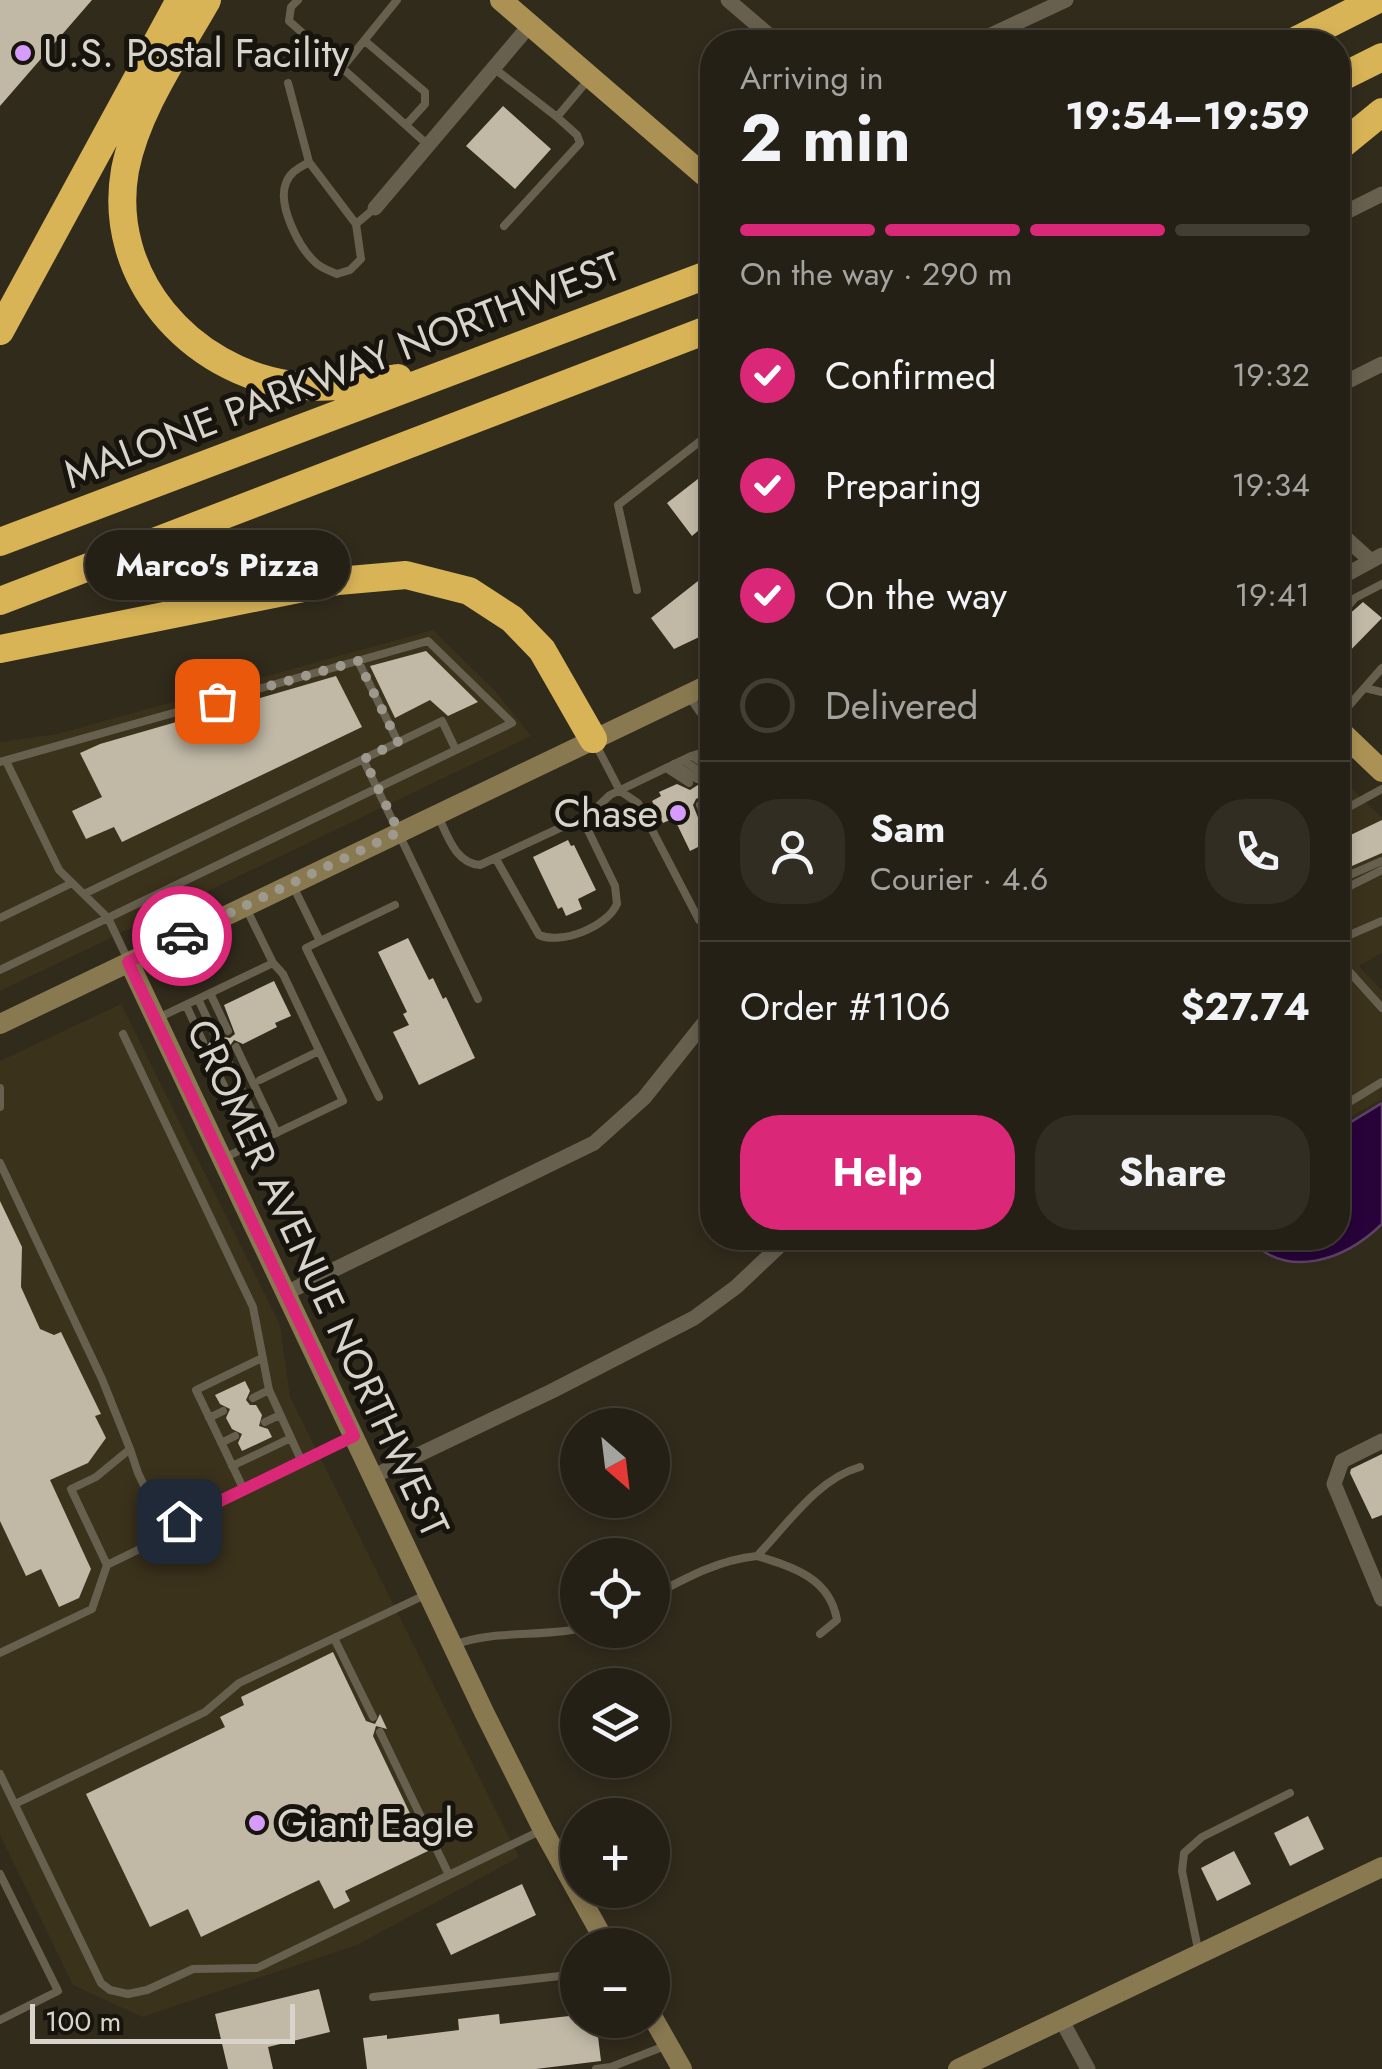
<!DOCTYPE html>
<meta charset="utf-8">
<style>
:root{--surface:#252015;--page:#312d22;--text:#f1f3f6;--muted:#a3a3a0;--line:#423e34;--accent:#db2777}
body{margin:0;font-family:Jost,sans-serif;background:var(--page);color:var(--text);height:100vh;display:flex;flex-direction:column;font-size:38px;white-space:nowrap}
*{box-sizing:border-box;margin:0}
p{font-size:32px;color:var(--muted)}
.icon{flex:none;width:55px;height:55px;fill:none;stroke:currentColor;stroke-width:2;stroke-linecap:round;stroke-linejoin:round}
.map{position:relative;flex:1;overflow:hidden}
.side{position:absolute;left:700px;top:30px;width:650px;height:1220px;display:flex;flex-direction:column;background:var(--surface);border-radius:40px;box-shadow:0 5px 15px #0003,0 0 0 2px var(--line)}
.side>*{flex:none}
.needle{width:65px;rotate:152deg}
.tools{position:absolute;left:560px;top:1408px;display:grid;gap:20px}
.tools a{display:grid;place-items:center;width:110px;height:110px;border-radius:50%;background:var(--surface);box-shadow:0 5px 15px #0003,0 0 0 2px var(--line);font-size:50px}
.scale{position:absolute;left:30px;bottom:25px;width:265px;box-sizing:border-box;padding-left:10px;border:5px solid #d8d4cb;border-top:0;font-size:28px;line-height:35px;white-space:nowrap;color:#d8d4cb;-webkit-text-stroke:8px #17140d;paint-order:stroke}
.pin{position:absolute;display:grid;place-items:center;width:85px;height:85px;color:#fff;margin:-42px;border-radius:20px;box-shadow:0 5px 15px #0006}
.courier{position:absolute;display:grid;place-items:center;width:100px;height:100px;margin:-50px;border:8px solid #db2777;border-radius:50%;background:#fff;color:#222;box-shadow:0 2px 12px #0007}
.bubble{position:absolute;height:70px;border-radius:35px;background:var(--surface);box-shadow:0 5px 15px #0003,0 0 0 2px var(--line);font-size:32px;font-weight:700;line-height:70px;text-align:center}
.head em{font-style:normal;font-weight:700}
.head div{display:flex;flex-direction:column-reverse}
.head{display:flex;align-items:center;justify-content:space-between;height:170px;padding:0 40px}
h1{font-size:65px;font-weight:700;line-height:75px}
.bar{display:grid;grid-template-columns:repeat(4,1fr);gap:15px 10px;align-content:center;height:120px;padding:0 40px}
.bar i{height:12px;border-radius:8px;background:var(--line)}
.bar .current{background:var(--accent)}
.bar p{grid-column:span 4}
.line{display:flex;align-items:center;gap:25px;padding:0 40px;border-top:2px solid var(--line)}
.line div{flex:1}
.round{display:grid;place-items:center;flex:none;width:105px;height:105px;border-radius:40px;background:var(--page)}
ol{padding:0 40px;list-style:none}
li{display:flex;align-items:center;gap:30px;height:110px}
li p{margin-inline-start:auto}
li .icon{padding:10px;border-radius:50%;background:var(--accent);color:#fff;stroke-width:4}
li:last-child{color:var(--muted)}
li i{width:55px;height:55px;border:5px solid var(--line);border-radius:50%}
.button{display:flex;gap:20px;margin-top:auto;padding:20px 40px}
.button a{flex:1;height:115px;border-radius:40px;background:var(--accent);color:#fff;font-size:40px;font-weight:700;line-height:115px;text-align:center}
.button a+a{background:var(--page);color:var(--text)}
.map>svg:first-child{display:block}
</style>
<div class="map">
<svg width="1382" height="2069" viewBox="0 0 1382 2069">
<rect width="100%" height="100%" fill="#312b1c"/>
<path fill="#3b321c" d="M433,630L495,691L531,736L0,991V742L57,734Z
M1338,775L1382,818V953L1359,966L1382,991V1099L1338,1124Z
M121,1004L280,1325L290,1397L519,1857L357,1945L142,2017L73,1985L0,1835V1061Z"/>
<path fill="#28033a" stroke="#5d4266" stroke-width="2.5" d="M1382,1103V1224C1345,1260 1287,1281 1248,1238H1338V1130Z"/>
<path fill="#c1b9a6" d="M0,0H92L0,106Z
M503,106L551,149L515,189L466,146Z
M712,468V519L692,536L667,503Z
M712,570V631L674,649L651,618Z
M1363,602L1382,618L1338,663V624Z
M426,651L478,702L448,716L430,700L395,718L370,666Z
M336,676L362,727L122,842L114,827L86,839L72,811L102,797L80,753L100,744Z
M712,776V795L706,794L696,799L693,805L705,835L712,840L690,851L674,818L663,823L652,801L661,796L659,792L677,784L690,790Z
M1382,820V853L1338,872V841Z
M568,840L571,846L574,845L596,890L578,899L582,909L566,916L562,907L558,909L533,857Z
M408,938L429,980L433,978L443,999L446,997L475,1058L419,1085L393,1032L409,1025L403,1014L407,1012L378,952Z
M274,981L291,1016L275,1023L277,1027L243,1044L234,1040L229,1047H220L217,1054L207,1053L202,1063L194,1047L205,1049L210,1042L218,1044L223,1037L230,1038L235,1034L224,1005Z
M0,1201L22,1247L21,1287L40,1329L54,1335L61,1332L101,1414L95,1416L106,1438L88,1463L50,1480L91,1569L79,1598L59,1607L41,1569L26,1576L0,1521Z
M245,1381L250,1391L246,1400L250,1405H256L262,1415L259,1426L268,1429L272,1437L242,1451L238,1443L242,1434L232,1429L226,1418L230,1409L220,1404L215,1395Z
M1382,1454V1515L1372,1519L1350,1473L1351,1469Z
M333,1652L366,1721L375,1724L380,1714L387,1729L376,1726L373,1736L428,1851L345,1891L350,1901L334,1909L319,1880L201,1937L188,1909L150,1927L86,1794L225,1727L220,1717L244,1705L241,1697Z
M1308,1816L1324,1849L1290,1866L1274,1833Z
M1234,1851L1251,1884L1217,1901L1201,1868Z
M522,1884L536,1915L451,1955L436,1924Z
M319,1989L330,2032L268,2047L273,2069H228L215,2014Z
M499,2014L500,2024L578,2015V2020H596L601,2061L536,2069H367L363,2038L387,2035V2039L459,2030L458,2019Z"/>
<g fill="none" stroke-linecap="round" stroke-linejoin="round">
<path stroke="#67604f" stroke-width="8" d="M298,0L291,7L289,21L342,68
M397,0L342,68L428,145
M365,41L425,92V104L406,125
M495,69L557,117L588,80
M288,83L309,162L356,224L375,208
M309,162C299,168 290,172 286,183C277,205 299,248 316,263C321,268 330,271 337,274L350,270L361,259L356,224
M504,226L580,143L577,135L557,117
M637,590L618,505L712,432
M1338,617L1355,598L1382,584
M358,661L398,742
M1365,688L1382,692
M690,698L704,718L712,722
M1338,718L1382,668
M595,743L620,791L638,803L699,920L712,913
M692,756L712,769
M363,759L478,999
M683,760L705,775
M1338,760L1351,747
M6,761L59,870L108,918L129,962
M0,762L428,641L512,723L0,970
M674,764L697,779
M666,768L689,783
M708,801L712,811
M700,805L712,832
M1338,813L1382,789
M438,816C448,836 455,863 480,865L590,814L610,795L691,756L701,753L712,756
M496,859L539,935C561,945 607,927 617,904L615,886L582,818
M1338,880L1382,861
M294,888L320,941L306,948L379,1097
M1338,892L1382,870
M84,894L442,721L456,750
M0,918L72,883
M1338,940L1382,921
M320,941L395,905
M1338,959L1382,1008
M210,993L228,1031
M198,999L216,1037
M186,1005L203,1042
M158,1018L273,963L247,910
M123,1034L253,1307L269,1390L302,1462
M236,1047L277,1133
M224,1053L265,1138
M211,1059L252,1144
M260,1080L319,1051
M0,1088V1107
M1338,1109L1382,1082
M226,1157L343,1101L283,974L273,963
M0,1163L102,1379L130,1449L96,1477L71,1489L107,1565L92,1609L0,1653
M253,1398L269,1390
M209,1418L223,1411
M265,1422L280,1415
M221,1443L235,1436
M130,1449L138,1473L166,1531
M232,1466L291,1438
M244,1490L196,1390L262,1358
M107,1565L154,1542L179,1521L350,1438
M652,1596C686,1578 718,1560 757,1556
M820,1634L837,1620C830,1578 793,1567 757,1556C787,1525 817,1479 860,1467
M334,1638L373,1717
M454,1645C493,1630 536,1637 578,1629
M380,1732L449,1875
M0,1774L101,1983L110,1990L128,1994L147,1990L193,1969L257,1968L540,1831
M15,1804L205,1712L239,1683L425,1595
M0,1874L58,1991L0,2020
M1199,1954L1182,1871L1184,1853L1202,1837L1290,1793
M373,1997L578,1974
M596,2069L611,2067L665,2046"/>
<path stroke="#67604f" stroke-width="15" d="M728,0L777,42
M976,42L1066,0
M375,208L530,25
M1338,216L1382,194
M1338,386L1382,364
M1338,531L1371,561
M1338,579L1382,555
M286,1293L594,1143L644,1098L712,1013
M1382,1441L1342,1461L1334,1484L1382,1599
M374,1476L552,1391L694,1318L736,1287L788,1238
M1062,2021L1088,2069"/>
<path stroke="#897951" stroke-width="20" d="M129,962L484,1712L543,1830L607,1945
M0,1024L712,683
M652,2016L682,2069
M958,2069L1382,1867"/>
<path stroke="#ab9254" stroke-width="22" d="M501,0L712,182
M1338,729L1382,771"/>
<path stroke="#d9b457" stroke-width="28" d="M207,0C177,53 137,109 125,170C106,277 190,371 292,385C328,390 364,383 398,378
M1293,42L1376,0
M1338,79L1382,57
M1338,148L1382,112
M0,331L180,0
M0,542L712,273
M0,601L712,328
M0,649L338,581L406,575L469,591L512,619L542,650L593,739"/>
</g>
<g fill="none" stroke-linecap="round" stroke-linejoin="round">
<path stroke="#9e998e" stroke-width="10" stroke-dasharray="0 18" d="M182,936L399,832L364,759L398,742L358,661L217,701"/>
<path stroke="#db2777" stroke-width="12" d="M179,1521L354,1436L128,962L182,936"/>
</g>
<g fill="#d59cfb" stroke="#17140d" stroke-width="4">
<circle cx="23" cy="53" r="10"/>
<circle cx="678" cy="813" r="10"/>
<circle cx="257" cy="1823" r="10"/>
</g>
<g text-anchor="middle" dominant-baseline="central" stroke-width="10" stroke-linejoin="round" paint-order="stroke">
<g font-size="40" fill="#d8d4cb" stroke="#17140d" text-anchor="start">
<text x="43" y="53">U.S. Postal Facility</text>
<text x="658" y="813" text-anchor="end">Chase</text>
<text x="277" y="1823">Giant Eagle</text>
</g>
<g font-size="40" fill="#d8d4cb" stroke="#17140d">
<text transform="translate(342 370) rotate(-21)">MALONE PARKWAY NORTHWEST</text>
<text transform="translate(318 1278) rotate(65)">CROMER AVENUE NORTHWEST</text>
</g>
</g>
</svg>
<div class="tools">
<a><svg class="needle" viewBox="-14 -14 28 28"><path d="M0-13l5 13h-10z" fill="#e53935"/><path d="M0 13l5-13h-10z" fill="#a3a3a0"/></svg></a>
<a><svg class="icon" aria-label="locate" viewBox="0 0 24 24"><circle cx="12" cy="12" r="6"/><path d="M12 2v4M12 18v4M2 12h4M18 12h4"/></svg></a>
<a><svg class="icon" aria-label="layers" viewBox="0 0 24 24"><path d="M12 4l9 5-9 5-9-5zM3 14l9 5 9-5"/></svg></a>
<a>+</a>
<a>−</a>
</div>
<div class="scale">100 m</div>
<div class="pin" style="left:217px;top:701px;background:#ea580c"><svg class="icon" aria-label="bag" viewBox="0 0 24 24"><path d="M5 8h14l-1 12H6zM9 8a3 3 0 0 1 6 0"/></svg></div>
<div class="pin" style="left:179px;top:1521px;background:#1f2937"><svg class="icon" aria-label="home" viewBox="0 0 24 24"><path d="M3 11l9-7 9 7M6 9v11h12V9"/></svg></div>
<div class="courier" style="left:182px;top:936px"><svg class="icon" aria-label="car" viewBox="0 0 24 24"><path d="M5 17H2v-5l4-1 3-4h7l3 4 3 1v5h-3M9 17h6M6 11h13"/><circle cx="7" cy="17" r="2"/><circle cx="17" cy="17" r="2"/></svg></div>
<div class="bubble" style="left:85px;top:530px;width:265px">Marco's Pizza</div>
<section class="side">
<div class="head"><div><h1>2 min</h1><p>Arriving in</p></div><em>19:54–19:59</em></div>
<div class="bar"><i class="current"></i><i class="current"></i><i class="current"></i><i></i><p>On the way · 290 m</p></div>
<ol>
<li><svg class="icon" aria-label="check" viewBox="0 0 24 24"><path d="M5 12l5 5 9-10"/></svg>Confirmed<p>19:32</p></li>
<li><svg class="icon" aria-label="check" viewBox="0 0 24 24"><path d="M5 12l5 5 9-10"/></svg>Preparing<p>19:34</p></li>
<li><svg class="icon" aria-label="check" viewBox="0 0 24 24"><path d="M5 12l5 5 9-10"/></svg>On the way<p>19:41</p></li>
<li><i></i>Delivered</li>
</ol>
<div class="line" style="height:180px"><a class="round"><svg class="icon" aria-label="person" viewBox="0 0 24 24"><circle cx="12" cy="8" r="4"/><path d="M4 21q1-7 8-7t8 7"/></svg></a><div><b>Sam</b><p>Courier · 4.6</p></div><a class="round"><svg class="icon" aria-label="phone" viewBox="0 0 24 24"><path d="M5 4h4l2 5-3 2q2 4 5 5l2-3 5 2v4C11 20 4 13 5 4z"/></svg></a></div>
<div class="line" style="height:130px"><div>Order #1106</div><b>$27.74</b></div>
<div class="button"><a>Help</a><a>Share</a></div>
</section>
</div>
